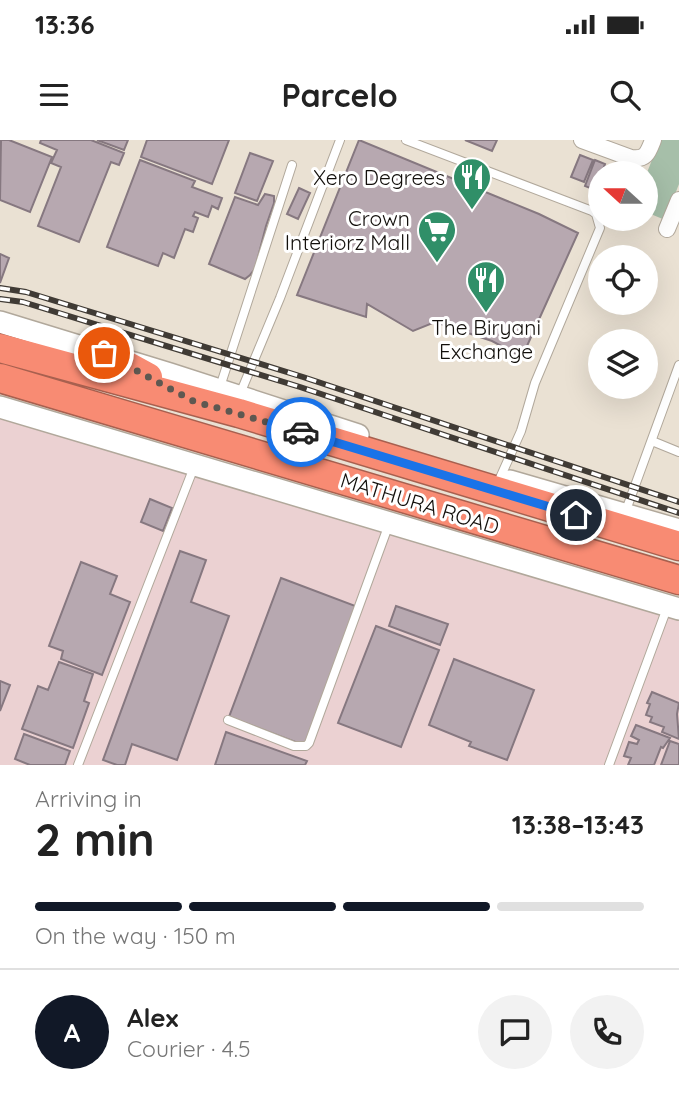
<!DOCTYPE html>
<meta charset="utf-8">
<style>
:root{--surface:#fff;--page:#f2f2f2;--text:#222;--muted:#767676;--line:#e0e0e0;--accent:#111827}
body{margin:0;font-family:Quicksand,sans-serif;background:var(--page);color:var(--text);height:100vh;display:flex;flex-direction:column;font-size:26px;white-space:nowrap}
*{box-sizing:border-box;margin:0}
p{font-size:23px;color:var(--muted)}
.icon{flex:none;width:38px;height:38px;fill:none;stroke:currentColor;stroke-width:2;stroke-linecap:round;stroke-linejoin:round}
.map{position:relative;height:625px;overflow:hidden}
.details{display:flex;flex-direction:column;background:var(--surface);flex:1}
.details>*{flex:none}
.needle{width:46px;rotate:291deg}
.tools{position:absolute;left:588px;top:21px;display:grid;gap:14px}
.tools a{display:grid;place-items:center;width:70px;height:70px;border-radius:50%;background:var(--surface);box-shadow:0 7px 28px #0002;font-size:35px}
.pin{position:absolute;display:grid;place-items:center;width:60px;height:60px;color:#fff;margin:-30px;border:4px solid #fff;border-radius:50%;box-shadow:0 2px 7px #0007}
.courier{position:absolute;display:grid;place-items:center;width:70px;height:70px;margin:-35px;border:5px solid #1a73e8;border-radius:50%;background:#fff;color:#222;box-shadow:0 2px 9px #0007}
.headline em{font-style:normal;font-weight:700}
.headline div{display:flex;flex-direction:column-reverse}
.headline{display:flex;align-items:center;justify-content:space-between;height:119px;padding:0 35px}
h1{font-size:46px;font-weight:700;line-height:52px}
.bar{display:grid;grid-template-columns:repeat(4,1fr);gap:10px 7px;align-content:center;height:84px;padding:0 35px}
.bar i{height:9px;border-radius:5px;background:var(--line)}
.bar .selected{background:var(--accent)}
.bar p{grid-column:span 4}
.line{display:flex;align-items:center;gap:18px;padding:0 35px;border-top:2px solid var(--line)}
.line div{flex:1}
.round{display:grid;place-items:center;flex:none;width:74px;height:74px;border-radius:37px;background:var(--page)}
.status{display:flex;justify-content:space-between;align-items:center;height:49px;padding:0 35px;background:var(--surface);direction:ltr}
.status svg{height:19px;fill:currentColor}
header{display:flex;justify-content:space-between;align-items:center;height:91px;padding:0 35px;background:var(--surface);font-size:32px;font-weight:700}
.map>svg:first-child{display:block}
</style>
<div class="status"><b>13:36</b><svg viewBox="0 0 49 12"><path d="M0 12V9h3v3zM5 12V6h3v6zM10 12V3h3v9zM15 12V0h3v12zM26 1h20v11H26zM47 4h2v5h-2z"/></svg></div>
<header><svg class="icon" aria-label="menu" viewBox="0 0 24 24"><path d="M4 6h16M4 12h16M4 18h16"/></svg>Parcelo<svg class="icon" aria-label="search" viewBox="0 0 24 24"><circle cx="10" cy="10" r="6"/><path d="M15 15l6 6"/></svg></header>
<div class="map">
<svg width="679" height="625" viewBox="0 0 679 625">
<rect width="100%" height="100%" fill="#eae1d3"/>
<path fill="#ebd1d2" d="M0,261L476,398L679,464V625H0Z"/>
<path fill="#a6bfa9" d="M660,0H679V44L665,80L646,72V35Z"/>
<path fill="#b7a8b0" stroke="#867880" stroke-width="2" d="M1,0H9L52,17L30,72L0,60Z
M41,0H91L124,13L119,25L111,22L79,102L38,86L61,27L51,23L57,10L40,3Z
M97,0H128L124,10Z
M147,0H229L212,44L141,17Z
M359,0L539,74L578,93L522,217L492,201L435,182L413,191L367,164L366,177L297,155Z
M465,0H497L492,11Z
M250,13L273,21L257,61L235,53Z
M580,15L593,20L584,42L571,37Z
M140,20L195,41L192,47L222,58L218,69L212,66L208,77L195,72L193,76L198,78L193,92L185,89L174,118L163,113L158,126L107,107Z
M595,20L605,24L595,50L585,46Z
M299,48L310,53L298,79L287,74Z
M265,54L274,56V63L266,86L255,129L250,135L245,139L209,124L235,57L258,65Z
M0,114L9,118L0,143Z
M150,359L172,368L163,391L141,382Z
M180,411L206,420L191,462L229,476L177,620L132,604L125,625H117L103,620Z
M81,422L117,436L110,454L130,462L102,535L61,519L63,511L49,506Z
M281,438L358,467L306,606L229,577Z
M396,466L448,484L440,505L389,486Z
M376,486L439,510L401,607L338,583Z
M454,519L534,550L507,620L469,606L471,602L429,585Z
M59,522L93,534L84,561L89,563L73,608L22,589L38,546L48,550Z
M0,541L10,545L0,571Z
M652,552L679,563L677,574L679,599L662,592L664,587L650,582L652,577L646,575L650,564L647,563Z
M636,585L670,598L663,608L661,607L654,625H628L631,618L624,616L629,602L637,604L639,600L631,596Z
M226,592L307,621L305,625H215Z
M24,594L70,611L65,625H30L15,619Z
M670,601L679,604V625H661Z"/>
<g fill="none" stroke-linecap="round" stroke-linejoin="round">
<defs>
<path id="lane" d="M406,0L592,71L596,74L600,88L535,243L521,291L500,338
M219,250L292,25
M240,254L280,158L340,0
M652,301L679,312
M625,373L679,225
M228,580L294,606H306L309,603L389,384
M78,625L194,327
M609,625L667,468"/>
<path id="street" d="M582,0L631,18C646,20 648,13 653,0
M667,89L679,60"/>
<path id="secondary" d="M0,182L170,234L358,295
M0,267L679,469
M510,341L679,390"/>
<path id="highway" d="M0,208L239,273L679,406
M104,213L148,237
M0,238L679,440"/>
</defs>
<use href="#lane" stroke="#b1a89b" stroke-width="10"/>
<use href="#street" stroke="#b1a89b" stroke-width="18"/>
<use href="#secondary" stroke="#b1a89b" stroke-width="24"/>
<use href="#highway" stroke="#a8604f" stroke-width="31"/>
<use href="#lane" stroke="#fff" stroke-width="8"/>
<use href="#street" stroke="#fff" stroke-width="16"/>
<use href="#secondary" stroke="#fff" stroke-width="21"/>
<use href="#highway" stroke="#f88b73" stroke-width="28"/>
<defs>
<path id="rail" d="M0,148L26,152L303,237L679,362
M0,159L23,162L300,247L679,373"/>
</defs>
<use href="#rail" stroke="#403b35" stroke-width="6"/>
<use href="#rail" stroke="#fff" stroke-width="3.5" stroke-dasharray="10" stroke-linecap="butt"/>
</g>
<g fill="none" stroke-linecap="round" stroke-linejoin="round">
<path stroke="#5e5851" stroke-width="7" stroke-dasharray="0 12.6" d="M104,213L193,261L301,292"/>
<path stroke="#1a73e8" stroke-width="9" d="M301,292L576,375"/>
</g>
<defs>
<symbol id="restaurant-pin" viewBox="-11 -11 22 30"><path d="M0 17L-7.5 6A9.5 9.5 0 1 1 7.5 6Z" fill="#308f68" stroke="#fff"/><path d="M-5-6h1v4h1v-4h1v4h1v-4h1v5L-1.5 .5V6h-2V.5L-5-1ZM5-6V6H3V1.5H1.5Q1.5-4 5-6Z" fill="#fff"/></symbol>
<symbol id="supermarket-pin" viewBox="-11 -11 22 30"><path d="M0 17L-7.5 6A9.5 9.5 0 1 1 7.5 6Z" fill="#308f68" stroke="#fff"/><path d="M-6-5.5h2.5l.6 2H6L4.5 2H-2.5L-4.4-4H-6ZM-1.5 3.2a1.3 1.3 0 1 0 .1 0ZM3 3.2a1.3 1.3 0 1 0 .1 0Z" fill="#fff"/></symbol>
</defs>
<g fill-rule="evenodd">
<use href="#restaurant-pin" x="450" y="15" width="44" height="60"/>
<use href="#supermarket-pin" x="415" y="68" width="44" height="60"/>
<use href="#restaurant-pin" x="464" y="118" width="44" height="60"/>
</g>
<g text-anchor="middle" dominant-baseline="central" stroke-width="6" stroke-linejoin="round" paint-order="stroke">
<g font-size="21" fill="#120f0b" stroke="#fff" text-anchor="end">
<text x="445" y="37">Xero Degrees</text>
<text x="410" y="78">Crown<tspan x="410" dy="24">Interiorz Mall</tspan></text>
<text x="486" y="187" text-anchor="middle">The Biryani<tspan x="486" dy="24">Exchange</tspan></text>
</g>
<g font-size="21" fill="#120f0b" stroke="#fff">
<text transform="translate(420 363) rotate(17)">MATHURA ROAD</text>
</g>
</g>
</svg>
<div class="tools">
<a><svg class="needle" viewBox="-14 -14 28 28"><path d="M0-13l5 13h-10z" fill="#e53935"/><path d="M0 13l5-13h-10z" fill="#767676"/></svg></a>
<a><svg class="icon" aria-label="locate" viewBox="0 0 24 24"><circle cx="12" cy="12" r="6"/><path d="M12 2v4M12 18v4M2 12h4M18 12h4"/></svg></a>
<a><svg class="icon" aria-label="layers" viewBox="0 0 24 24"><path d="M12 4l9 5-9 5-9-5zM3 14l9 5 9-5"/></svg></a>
</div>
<div class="pin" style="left:104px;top:213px;background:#ea580c"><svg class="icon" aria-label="bag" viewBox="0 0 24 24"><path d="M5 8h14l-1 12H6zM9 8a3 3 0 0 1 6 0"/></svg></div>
<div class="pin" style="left:576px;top:375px;background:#1f2937"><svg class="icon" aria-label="home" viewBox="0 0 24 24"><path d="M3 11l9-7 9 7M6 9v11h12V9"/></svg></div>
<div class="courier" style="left:301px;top:292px"><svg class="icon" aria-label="car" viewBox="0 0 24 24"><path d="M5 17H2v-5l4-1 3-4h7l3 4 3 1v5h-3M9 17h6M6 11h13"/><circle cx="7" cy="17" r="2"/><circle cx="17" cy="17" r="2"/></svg></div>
</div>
<section class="details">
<div class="headline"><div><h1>2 min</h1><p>Arriving in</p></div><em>13:38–13:43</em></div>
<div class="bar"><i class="selected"></i><i class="selected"></i><i class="selected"></i><i></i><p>On the way · 150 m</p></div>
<div class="line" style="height:126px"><b class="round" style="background:var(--accent);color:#fff">A</b><div><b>Alex</b><p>Courier · 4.5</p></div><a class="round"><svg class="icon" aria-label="chat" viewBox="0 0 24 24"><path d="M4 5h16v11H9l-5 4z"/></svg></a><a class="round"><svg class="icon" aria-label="phone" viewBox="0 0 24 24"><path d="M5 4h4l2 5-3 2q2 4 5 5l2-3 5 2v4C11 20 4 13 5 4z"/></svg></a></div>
</section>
